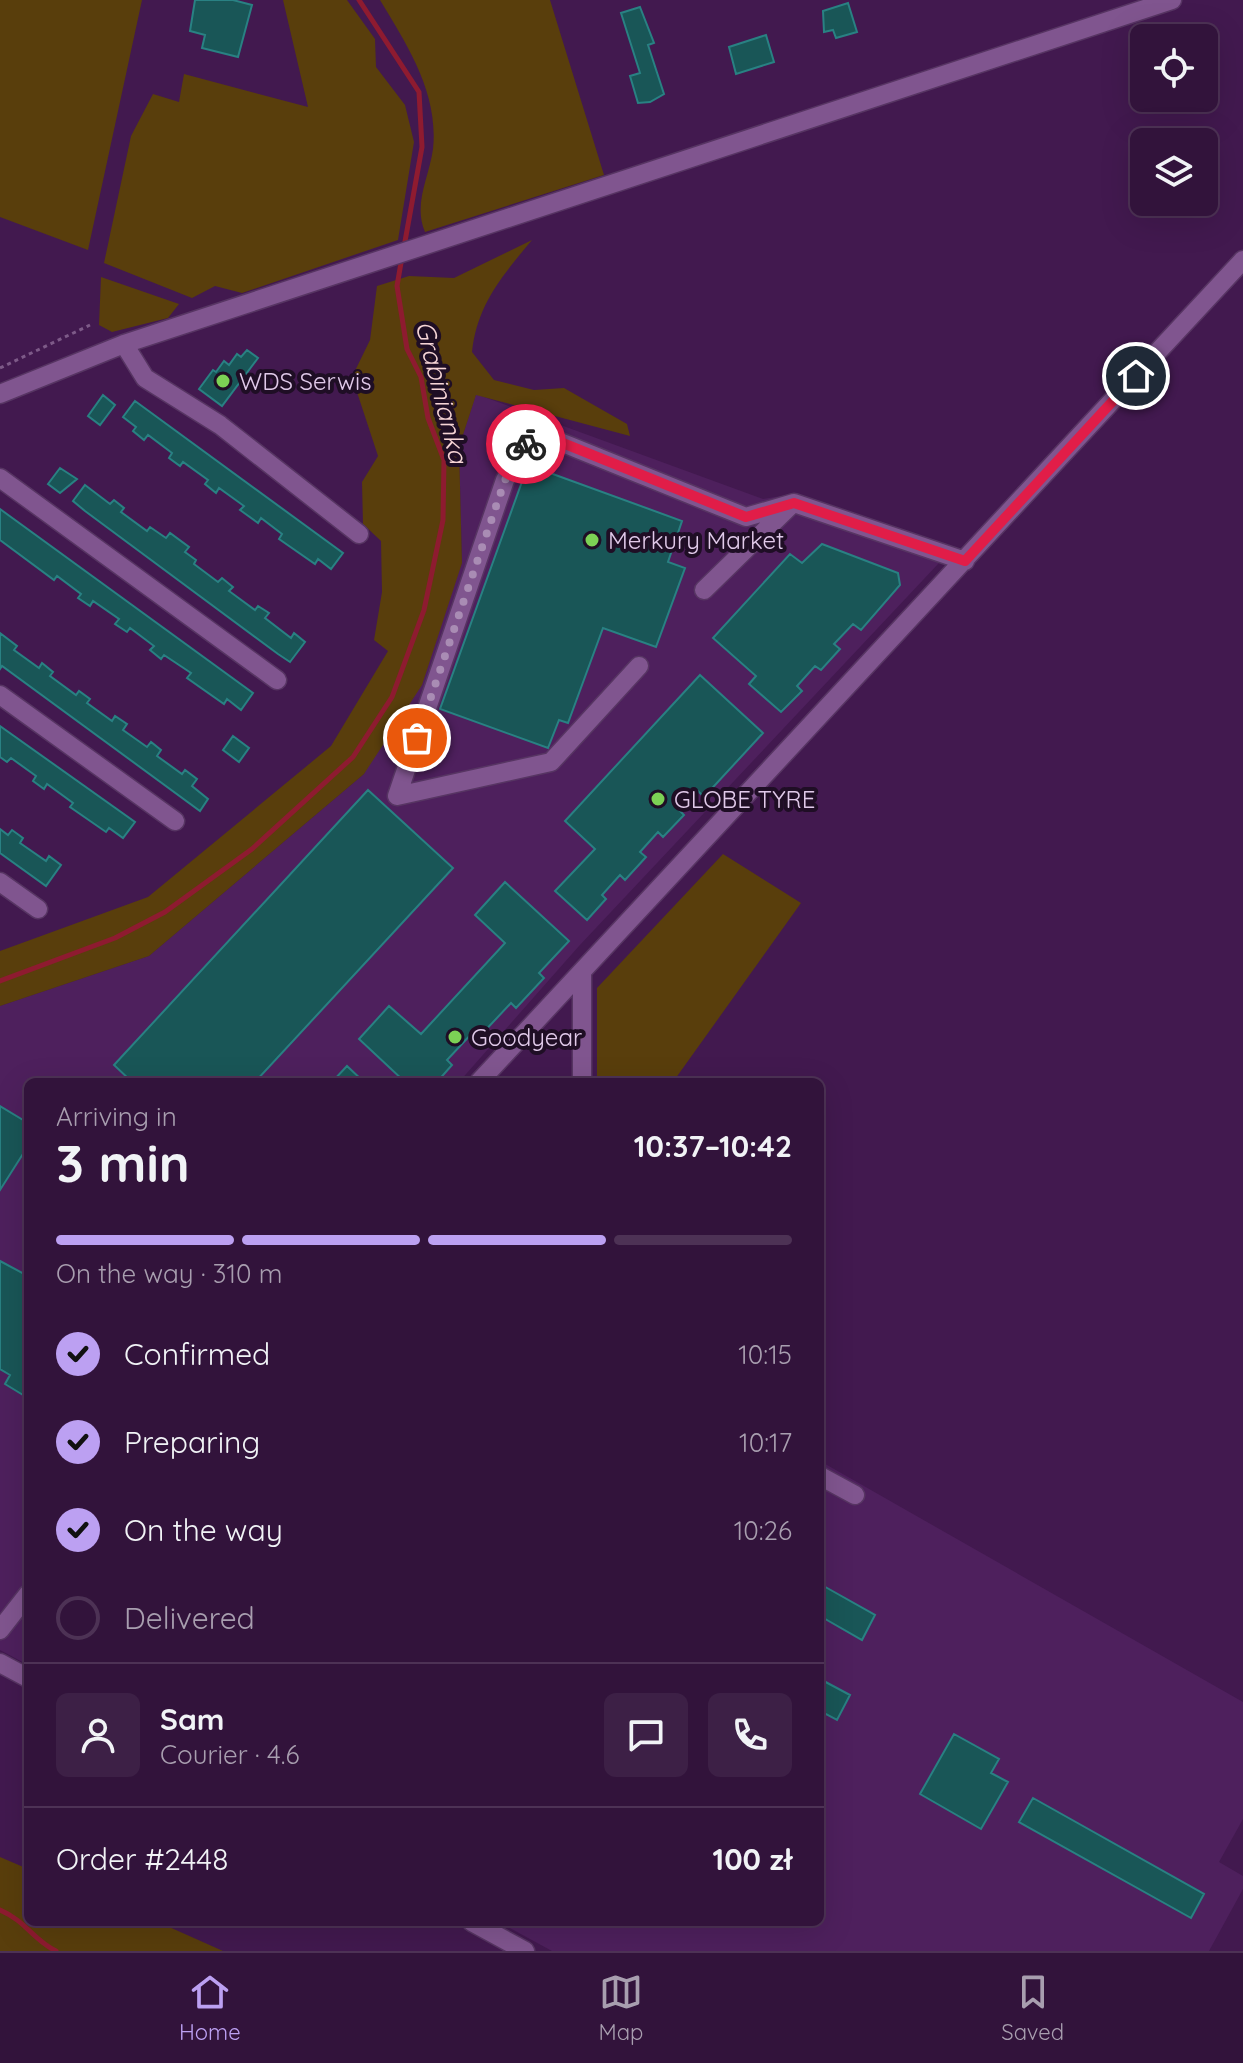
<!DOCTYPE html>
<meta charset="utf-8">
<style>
:root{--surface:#32133b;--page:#3d2046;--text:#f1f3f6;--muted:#a89eaf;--line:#4d3255;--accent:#bca0f2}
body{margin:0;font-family:Quicksand,sans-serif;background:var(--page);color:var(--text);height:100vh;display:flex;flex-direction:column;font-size:30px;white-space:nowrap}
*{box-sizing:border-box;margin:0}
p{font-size:26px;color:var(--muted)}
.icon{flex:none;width:44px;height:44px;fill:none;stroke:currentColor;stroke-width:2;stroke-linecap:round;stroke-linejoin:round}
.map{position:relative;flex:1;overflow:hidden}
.side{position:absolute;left:24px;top:1078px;width:800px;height:848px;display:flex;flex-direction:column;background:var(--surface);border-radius:12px;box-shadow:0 8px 32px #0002,0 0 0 2px var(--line)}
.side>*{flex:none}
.buttons{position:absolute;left:1130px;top:24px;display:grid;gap:16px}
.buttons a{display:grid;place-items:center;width:88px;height:88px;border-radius:12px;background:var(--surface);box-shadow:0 8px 32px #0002,0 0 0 2px var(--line);font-size:40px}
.pin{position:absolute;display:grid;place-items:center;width:68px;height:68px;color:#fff;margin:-34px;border:4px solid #fff;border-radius:50%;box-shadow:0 2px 8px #0007}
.courier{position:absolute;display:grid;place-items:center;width:80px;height:80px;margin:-40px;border:6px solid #e11d48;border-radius:50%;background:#fff;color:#222;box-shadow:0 2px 10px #0007}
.summary em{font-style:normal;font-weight:700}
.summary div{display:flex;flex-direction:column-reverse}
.summary{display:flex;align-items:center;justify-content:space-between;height:136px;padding:0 32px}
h1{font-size:52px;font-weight:700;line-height:60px}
.bar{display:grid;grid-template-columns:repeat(4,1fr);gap:12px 8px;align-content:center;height:96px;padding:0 32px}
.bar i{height:10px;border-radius:6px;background:var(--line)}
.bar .current{background:var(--accent)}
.bar p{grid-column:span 4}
.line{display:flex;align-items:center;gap:20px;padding:0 32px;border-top:2px solid var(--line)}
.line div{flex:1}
.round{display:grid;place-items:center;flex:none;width:84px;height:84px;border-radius:12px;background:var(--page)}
ol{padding:0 32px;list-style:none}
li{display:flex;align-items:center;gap:24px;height:88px}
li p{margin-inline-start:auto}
li .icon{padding:8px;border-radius:50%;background:var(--accent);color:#111;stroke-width:4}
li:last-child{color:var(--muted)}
li i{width:44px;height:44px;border:4px solid var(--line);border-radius:50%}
.dock{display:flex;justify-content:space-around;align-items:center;height:112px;border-top:2px solid var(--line);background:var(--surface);font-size:22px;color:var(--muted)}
.dock a{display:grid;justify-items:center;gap:4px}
.dock .current{color:var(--accent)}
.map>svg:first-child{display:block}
</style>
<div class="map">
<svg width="1243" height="1951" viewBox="0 0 1243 1951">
<rect width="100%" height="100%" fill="#42194f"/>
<path fill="#4e205d" d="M476,394L763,499L793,494L954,547L579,946L459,1082H28V1665L0,1650V1006L149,956L364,774L462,563L459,447Z
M820,1461L1243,1702V1819L1219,1862L1243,1876V1889L1209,1951H552L499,1922H820Z"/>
<path fill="#593e0c" d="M0,0H142L88,250L0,217Z
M283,0H347L375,39L376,67L405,105L414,142L398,240L242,293L215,286L192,298L104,263L131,136L153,94L179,102L184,74L308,107Z
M380,0H550L604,175L425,232C413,204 429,178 433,149C439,93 407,45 380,0Z
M532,240C503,275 477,304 472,352L494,380L534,390L564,388L627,424L630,436L476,395L459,447L462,563L422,685L364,774L149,956L0,1006V951L148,897L331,746L388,651L374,640L382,592L381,541L363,524L362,482L378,456L352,377L370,340L377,286L409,276L454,278Z
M101,277L179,304L168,318L112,332L99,325Z
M723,854L801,903L673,1082H597V988Z
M0,1857L28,1869V1922H158L223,1951H0Z"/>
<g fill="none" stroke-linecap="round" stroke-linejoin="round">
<path stroke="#8e1b30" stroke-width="5" d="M359,0L419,92L422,147L404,247
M0,981L115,938L165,912L252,849L353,757L392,697L424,610L443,520L444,460L428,418L421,377L407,349L397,286L402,257
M0,1910C26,1921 33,1940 56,1951"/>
</g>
<path fill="#195657" stroke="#298183" stroke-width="2" d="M195,0H233L252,5L238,57L202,48L205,35L190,31Z
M848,3L857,32L836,38L833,30L824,32L823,11Z
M640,7L654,43L648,45L664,94L650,102L638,103L630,76L640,73L621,13Z
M766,35L774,62L736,74L729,47Z
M247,350L258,358L222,406L199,389L213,370L216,372L224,361L229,365L237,354L241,357Z
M103,395L115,405L100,425L88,416Z
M135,401L343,553L331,569L318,559L315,564L279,539L282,534L261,518L258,523L240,510L244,506L219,488L216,493L205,484L208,480L183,462L180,466L169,458L172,453L148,435L144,440L133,431L136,427L123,417Z
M528,465L682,521L668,562L685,568L656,647L603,628L568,723L559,720L548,748L440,709Z
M60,468L77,479L60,493L48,484Z
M85,485L110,504L114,500L124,508L121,512L147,531L150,527L166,538L170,533L189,547L185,552L196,560L194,564L218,582L222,578L233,587L229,591L255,610L258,606L269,613L265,618L291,638L294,633L305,642L290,662L278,654L85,511L73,501Z
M0,509L253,693L241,710L227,699L224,704L187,678L191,673L164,655L161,659L150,650L154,646L130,628L127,632L115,624L119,619L93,601L90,606L78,598L81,594L57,576L54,580L0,540Z
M822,544L898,573L900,585L861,630L853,624L834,644L840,649L821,670L815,666L797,686L802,691L781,712L749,684L756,676L713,638L790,554L802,563Z
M0,633L17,646L14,650L39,668L42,663L53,672L50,676L76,695L79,691L90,699L87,703L112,721L115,716L127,724L123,730L147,747L151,742L161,750L157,756L182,774L185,770L197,779L192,786L208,799L200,811L2,666L0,669Z
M700,675L763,733L704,797L697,790L679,810L684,815L663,837L658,832L640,852L646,857L625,880L620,875L602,895L606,899L587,920L555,891L595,849L565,821Z
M0,726L135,822L123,838L109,828L106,832L70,807L73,803L47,784L44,789L33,781L36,776L11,758L7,762L0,757Z
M233,736L249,748L239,762L223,750Z
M368,790L453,868L255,1082H132L114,1065Z
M0,829L8,835L12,830L23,838L20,843L46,861L49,856L61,865L46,886L0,853Z
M505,882L569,941L539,973L544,978L516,1008L511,1003L480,1036L475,1030L447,1060L452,1065L437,1082H405L359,1039L389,1006L421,1034L505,943L475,915Z
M347,1066L364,1082H332Z
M0,1106L28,1123V1146L0,1190Z
M0,1261L28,1276V1398L5,1384L10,1375L0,1369Z
M820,1584L875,1615L862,1640L820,1616Z
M820,1679L850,1695L837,1720L820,1711Z
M954,1734L999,1759L991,1773L1008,1782L981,1829L920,1794Z
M1033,1798L1204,1894L1191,1918L1019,1822Z"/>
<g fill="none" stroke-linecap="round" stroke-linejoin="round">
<defs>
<path id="minor" d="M124,344L145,378L220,425L359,534
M0,394L124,344L1172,0
M0,478L277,680
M704,590L791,505
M639,666L551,762L397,796L505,480L533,431L746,517L794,503L965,561
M0,695L175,821
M0,882L38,909
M582,972V1082
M479,1082L1243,260
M820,1476L855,1495
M0,1630L28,1594
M0,1663L28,1678
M472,1922L525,1951"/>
</defs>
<use href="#minor" stroke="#573563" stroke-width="21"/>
<path stroke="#7d5a88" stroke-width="3" stroke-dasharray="4 4" stroke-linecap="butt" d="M0,368L90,325"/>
<use href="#minor" stroke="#80558f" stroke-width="18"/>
</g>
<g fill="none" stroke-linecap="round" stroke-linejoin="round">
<path stroke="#a98cb4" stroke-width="8" stroke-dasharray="0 14.4" d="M417,738L505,480L526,444"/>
<path stroke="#e11d48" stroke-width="10" d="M526,444L533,431L746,517L794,503L965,561L1136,376"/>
</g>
<g fill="#7cd155" stroke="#1f0e25" stroke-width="3">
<circle cx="223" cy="381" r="8"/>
<circle cx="592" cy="540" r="8"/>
<circle cx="658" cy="799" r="8"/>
<circle cx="455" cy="1037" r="8"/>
</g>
<g text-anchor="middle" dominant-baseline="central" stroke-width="8" stroke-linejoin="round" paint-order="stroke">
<g font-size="24" fill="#e1caea" stroke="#1f0e25" text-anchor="start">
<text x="239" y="381">WDS Serwis</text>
<text x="608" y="540">Merkury Market</text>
<text x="674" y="799">GLOBE TYRE</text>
<text x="471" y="1037">Goodyear</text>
</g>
<g font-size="26" font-style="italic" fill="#f6d5d6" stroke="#1f0e25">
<text transform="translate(442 392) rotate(76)">Grabinianka</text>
</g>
</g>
</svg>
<div class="buttons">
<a><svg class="icon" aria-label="locate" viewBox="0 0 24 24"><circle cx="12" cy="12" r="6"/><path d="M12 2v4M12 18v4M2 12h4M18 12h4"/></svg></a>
<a><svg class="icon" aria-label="layers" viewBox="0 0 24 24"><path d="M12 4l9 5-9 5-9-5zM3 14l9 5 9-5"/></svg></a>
</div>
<div class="pin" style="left:417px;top:738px;background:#ea580c"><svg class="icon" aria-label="bag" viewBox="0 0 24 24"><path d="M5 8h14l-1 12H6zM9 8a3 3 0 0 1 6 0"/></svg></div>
<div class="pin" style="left:1136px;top:376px;background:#1f2937"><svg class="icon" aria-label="home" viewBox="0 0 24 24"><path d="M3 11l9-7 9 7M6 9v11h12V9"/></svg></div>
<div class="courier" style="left:526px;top:444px"><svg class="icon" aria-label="bike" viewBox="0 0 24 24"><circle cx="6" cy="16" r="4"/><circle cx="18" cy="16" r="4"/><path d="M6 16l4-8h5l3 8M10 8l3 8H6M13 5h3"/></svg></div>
<section class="side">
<div class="summary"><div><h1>3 min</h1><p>Arriving in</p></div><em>10:37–10:42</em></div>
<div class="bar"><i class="current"></i><i class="current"></i><i class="current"></i><i></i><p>On the way · 310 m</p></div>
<ol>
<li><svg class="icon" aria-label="check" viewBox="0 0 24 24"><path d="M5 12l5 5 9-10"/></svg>Confirmed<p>10:15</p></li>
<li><svg class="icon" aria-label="check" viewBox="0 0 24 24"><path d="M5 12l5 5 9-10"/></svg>Preparing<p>10:17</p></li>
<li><svg class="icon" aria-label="check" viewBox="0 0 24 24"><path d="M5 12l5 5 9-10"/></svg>On the way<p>10:26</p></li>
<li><i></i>Delivered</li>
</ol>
<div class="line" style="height:144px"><a class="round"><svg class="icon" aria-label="person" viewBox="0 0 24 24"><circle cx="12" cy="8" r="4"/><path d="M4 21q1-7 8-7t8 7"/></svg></a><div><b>Sam</b><p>Courier · 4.6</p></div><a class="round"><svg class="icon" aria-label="chat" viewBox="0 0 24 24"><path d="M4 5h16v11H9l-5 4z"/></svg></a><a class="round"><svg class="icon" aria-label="phone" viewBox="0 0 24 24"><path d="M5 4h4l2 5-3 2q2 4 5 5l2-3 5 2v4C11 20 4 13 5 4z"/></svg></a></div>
<div class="line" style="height:104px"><div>Order #2448</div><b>100 zł</b></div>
</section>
</div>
<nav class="dock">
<a class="current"><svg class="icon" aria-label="home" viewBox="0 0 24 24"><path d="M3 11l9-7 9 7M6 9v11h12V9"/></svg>Home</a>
<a><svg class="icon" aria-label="map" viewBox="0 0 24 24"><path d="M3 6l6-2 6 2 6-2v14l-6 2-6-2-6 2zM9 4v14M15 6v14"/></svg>Map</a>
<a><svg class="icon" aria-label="saved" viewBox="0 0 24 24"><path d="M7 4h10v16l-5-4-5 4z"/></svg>Saved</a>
</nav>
